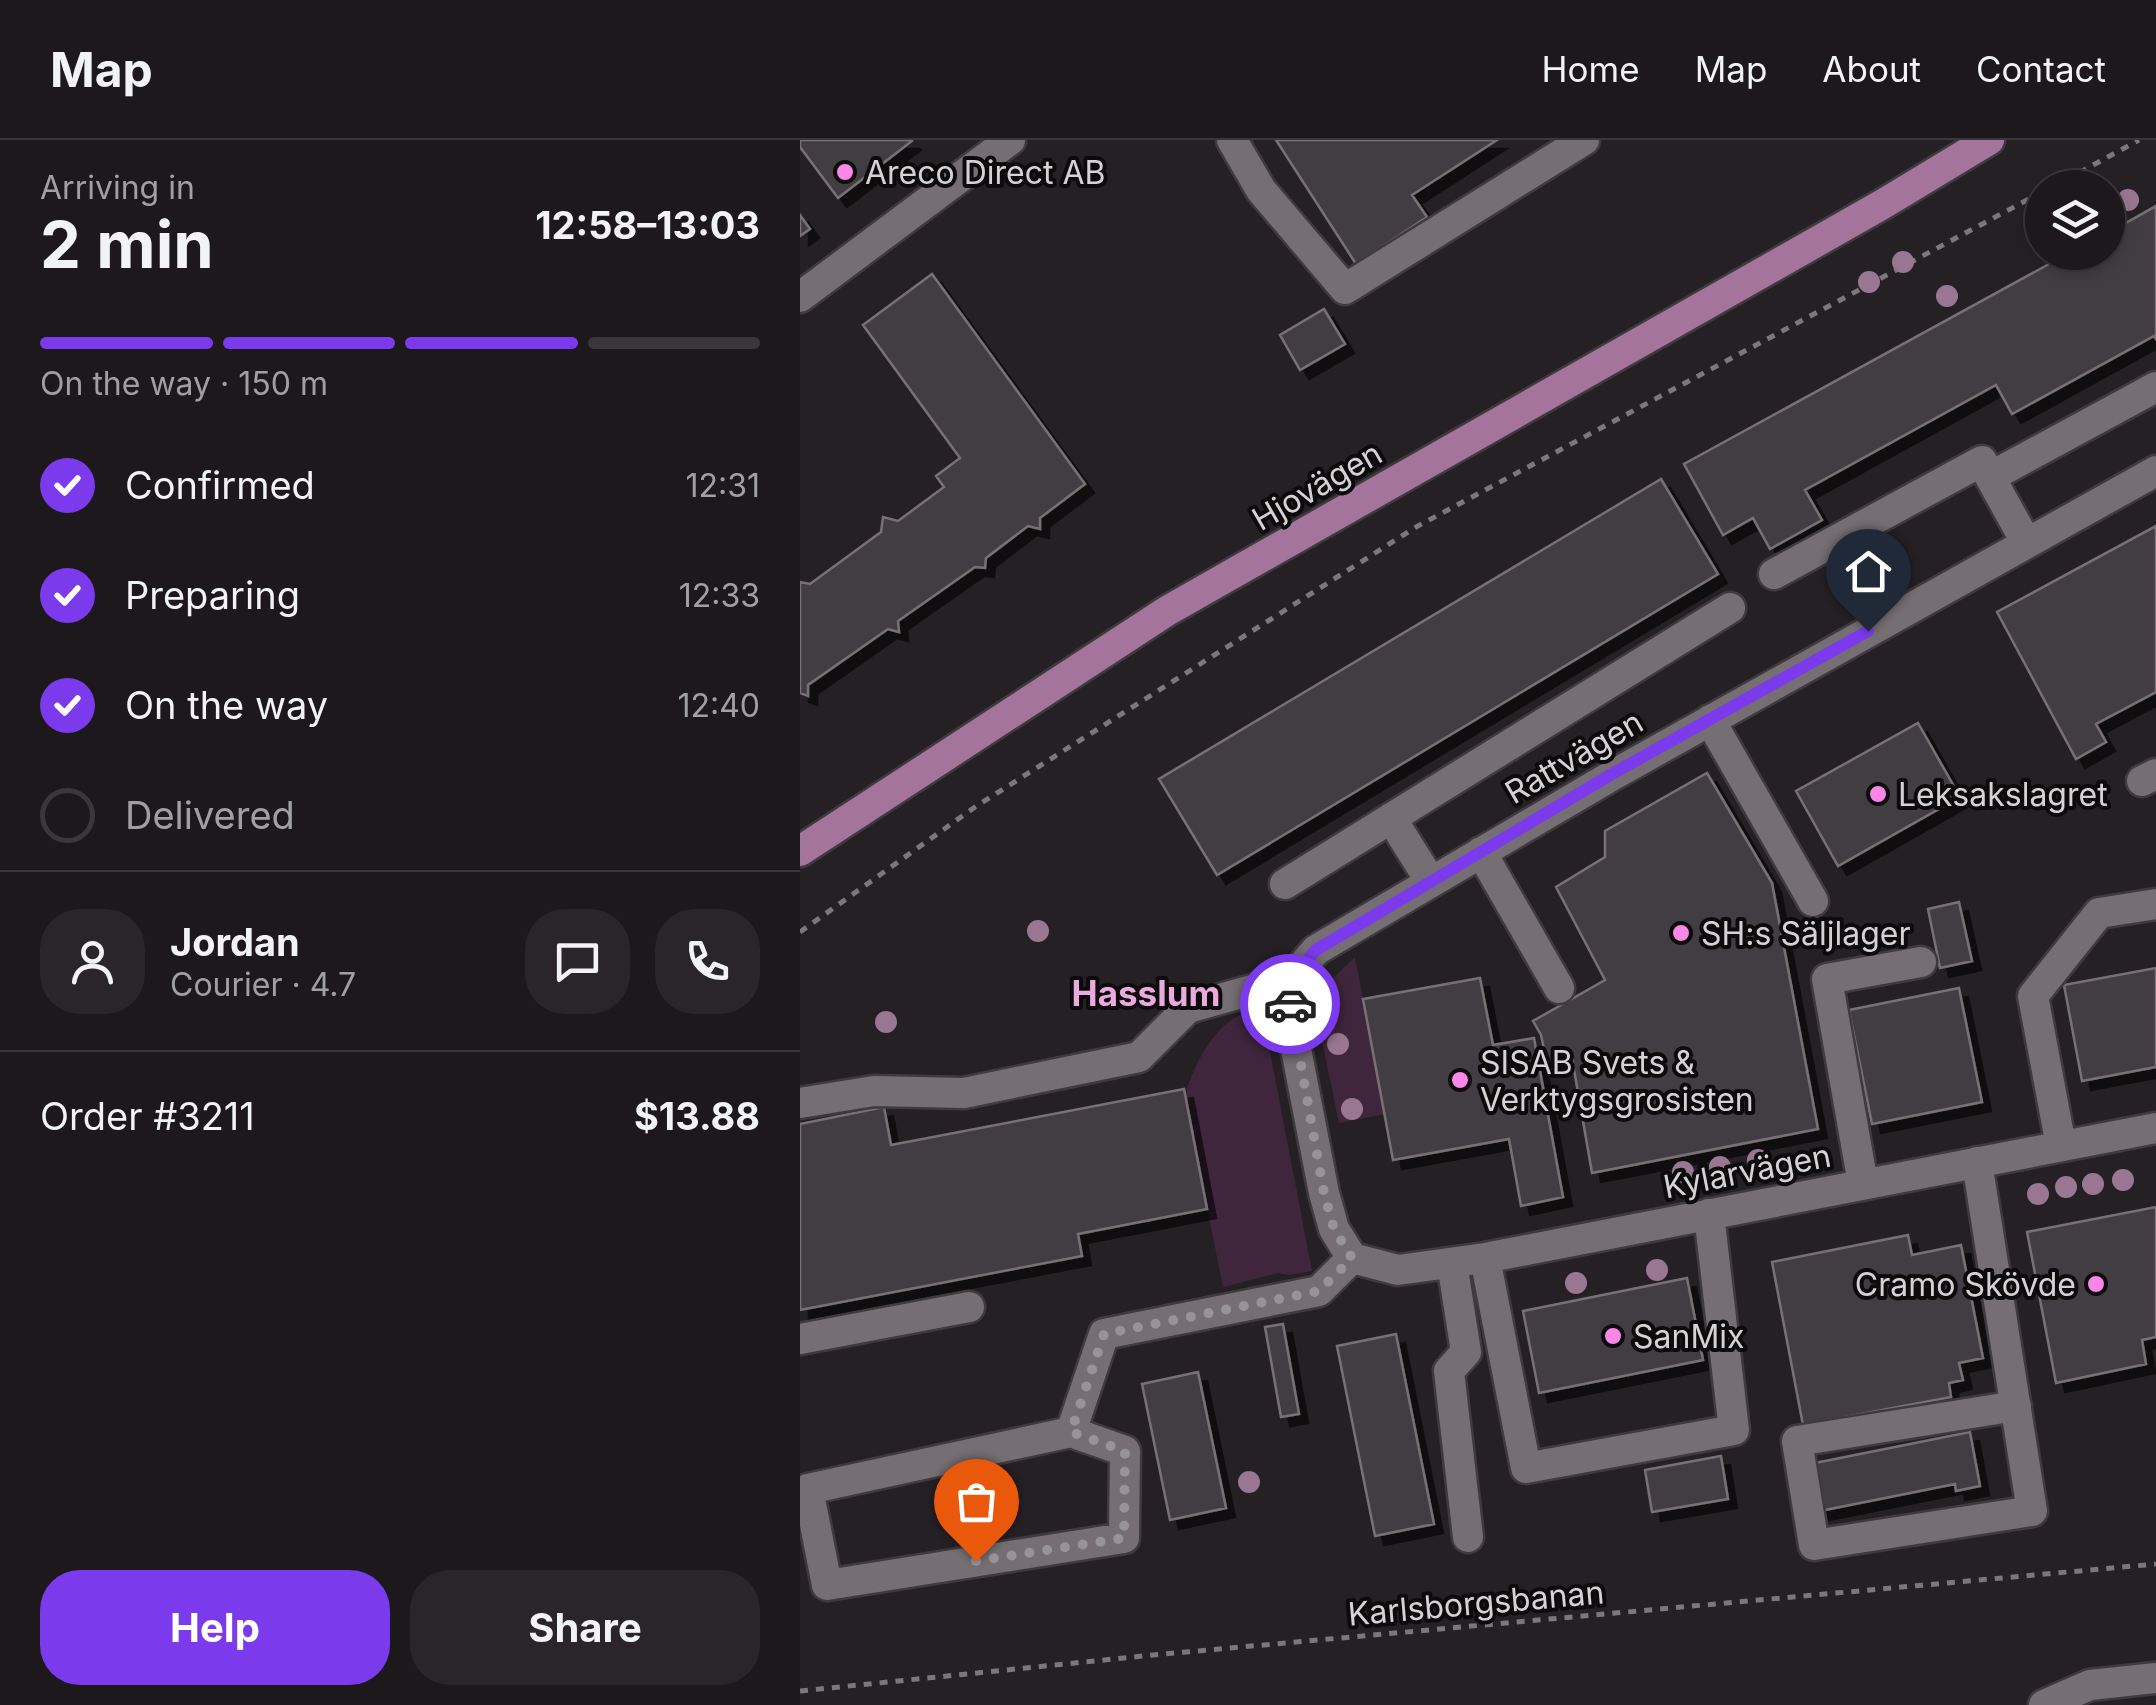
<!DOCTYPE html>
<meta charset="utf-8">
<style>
:root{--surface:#1c181b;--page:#292528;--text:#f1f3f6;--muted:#a0a0a3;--line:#3a373a;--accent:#7c3aed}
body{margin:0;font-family:Inter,sans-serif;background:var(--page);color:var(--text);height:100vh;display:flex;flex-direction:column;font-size:38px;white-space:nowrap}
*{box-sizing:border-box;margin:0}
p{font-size:32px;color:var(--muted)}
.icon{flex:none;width:55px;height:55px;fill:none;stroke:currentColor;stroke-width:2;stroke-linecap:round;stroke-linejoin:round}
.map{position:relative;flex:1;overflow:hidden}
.sheet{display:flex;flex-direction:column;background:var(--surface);width:800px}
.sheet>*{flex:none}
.fabs{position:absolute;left:1225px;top:30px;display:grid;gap:20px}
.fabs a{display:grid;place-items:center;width:100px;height:100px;border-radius:50%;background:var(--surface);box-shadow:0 5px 15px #0003,0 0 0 2px var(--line);font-size:50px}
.pin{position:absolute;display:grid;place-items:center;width:85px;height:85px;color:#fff;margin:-102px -42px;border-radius:50% 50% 50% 0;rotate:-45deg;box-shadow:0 0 10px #0007}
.pin .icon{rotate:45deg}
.courier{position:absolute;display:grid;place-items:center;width:100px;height:100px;margin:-50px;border:8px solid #7c3aed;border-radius:50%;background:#fff;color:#222;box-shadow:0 2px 12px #0007}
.overview em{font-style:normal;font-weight:700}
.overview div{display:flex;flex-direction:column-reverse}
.overview{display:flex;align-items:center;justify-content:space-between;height:170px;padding:0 40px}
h1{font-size:65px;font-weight:700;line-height:75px}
.bar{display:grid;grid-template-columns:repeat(4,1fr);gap:15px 10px;align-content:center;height:120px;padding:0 40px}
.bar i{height:12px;border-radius:8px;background:var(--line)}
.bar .active{background:var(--accent)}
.bar p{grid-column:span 4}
.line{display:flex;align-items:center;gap:25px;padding:0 40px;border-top:2px solid var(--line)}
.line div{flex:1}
.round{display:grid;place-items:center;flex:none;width:105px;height:105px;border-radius:40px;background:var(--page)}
ol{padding:0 40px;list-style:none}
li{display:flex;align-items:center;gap:30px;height:110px}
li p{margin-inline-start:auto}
li .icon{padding:10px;border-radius:50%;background:var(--accent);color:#fff;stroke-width:4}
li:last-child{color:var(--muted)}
li i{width:55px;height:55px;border:5px solid var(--line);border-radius:50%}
.primary-button{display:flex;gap:20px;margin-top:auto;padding:20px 40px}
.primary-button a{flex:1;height:115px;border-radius:40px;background:var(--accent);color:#fff;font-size:40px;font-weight:700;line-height:115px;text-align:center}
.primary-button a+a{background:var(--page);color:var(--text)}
header{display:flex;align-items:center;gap:60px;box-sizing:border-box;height:140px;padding:0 50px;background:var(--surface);border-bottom:2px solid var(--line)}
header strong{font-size:48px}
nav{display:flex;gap:55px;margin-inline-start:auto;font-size:35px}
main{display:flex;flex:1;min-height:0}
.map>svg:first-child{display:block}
</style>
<header>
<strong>Map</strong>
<nav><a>Home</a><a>Map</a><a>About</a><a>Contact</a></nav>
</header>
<main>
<section class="sheet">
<div class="overview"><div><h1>2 min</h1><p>Arriving in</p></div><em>12:58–13:03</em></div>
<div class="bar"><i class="active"></i><i class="active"></i><i class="active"></i><i></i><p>On the way · 150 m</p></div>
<ol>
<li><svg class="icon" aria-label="check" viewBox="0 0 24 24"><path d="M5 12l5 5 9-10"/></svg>Confirmed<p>12:31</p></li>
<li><svg class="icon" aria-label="check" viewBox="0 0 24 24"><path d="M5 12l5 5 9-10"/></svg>Preparing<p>12:33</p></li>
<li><svg class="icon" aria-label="check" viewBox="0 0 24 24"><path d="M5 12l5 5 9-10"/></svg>On the way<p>12:40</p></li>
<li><i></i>Delivered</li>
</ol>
<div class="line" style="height:180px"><a class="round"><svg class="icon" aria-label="person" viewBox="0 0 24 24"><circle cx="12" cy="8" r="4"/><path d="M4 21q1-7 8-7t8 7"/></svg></a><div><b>Jordan</b><p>Courier · 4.7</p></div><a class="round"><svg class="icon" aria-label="chat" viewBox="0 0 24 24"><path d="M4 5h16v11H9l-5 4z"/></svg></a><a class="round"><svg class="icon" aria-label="phone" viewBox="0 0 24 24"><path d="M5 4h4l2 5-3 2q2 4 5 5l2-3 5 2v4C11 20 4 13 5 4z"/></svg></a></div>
<div class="line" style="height:130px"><div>Order #3211</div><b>$13.88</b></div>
<div class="primary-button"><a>Help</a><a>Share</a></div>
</section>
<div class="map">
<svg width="1356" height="1565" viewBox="0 0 1356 1565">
<defs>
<filter id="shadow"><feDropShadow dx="9" dy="9" stdDeviation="0" flood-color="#0009"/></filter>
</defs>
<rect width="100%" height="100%" fill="#252024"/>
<path fill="#40263c" d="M555,817L585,974L539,983L519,886L528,843Z
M451,871L463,875L512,1131L489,1135L478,1133L423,1147L385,958C392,926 416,879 451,871Z"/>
<path fill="#433d42" stroke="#777176" stroke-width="2.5" filter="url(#shadow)" d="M0,0H111L112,1L38,58L0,7Z
M476,0H697L612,55L627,77L556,124Z
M1356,66V199L1354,196L1212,274L1196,245L1005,350L1022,380L970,409L953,378L923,395L884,324L1271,112H1308V93Z
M0,75L10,89L0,96Z
M132,134L285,344L240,378V389L228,386L186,418L185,428L175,427L98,481L99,492L88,489L8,545V556L0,553V442L10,444L81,392L83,377L98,381L144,347L136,336L160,318L63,185Z
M524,169L545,204L500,230L480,195Z
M861,339L918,434L417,735L359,639Z
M1356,386V552L1296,584L1306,602L1276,619L1197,472Z
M1118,583L1160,657L1038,726L996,651Z
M907,633L972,743L1018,989L792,1033L772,918L747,923L741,895L733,881L805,840L756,747L805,717V691Z
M1159,762L1172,821L1140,828L1128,769Z
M1356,828V927L1282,941L1264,845Z
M680,838L693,905L734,898L763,1057L721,1066L709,999L593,1020L563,859Z
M1159,848L1182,962L1072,984L1049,870Z
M384,949L407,1069L278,1094L282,1116L0,1170V984L84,967L91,1005Z
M1356,1067V1197L1342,1200L1346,1224L1256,1243L1227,1092Z
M1108,1095L1112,1115L1161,1105L1183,1218L1159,1223L1163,1240L1149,1243L1151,1257L1003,1285L972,1122Z
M887,1138L903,1220L739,1253L723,1171Z
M483,1184L499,1274L481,1277L465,1187Z
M596,1194L634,1384L575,1396L537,1206Z
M398,1232L426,1368L370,1380L342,1244Z
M1170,1292L1180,1346L1156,1351L1155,1344L1020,1371L1010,1324Z
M921,1316L928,1359L852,1372L845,1330Z"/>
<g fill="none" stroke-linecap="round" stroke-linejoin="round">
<defs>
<path id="minor" d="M432,0L461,50L545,149L784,0
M0,157L210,0
M1190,337L1226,402
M974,434L1182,321L1190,337L1356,247
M910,580L1013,761
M1342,641L1356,634
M591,678L631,742
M681,712L759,848
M485,744L930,468
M0,963L74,951L164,953L339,917L388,868L491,839
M1261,1006L1233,856L1299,773L1356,764
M1177,1022L1232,1371L1014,1405L997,1301L1216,1266
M1063,1044L1027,839L1121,822
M552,1118L534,1089L524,1053L490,878L491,839L516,810L813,635L1356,331
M552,1118L598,1130L685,1118L1356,988
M685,1118L726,1328L934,1290L909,1074
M652,1123L666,1212L649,1231L668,1397
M0,1199L169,1167
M271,1292L325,1311L324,1398L27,1445L8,1349L271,1292L304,1194L519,1151L552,1118
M1244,1565L1290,1545L1356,1538"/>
<path id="major" d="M0,711L367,471L1083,64L1189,0"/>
</defs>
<use href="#minor" stroke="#3e3a3d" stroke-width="35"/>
<use href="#major" stroke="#3e3a3d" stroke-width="35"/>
<path stroke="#7b777a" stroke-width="5" stroke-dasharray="8 8" stroke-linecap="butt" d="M1251,48L1339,0
M0,792L175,667L616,387L1242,52
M0,1551L353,1515L1356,1424"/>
<use href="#minor" stroke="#756e73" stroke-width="30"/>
<use href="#major" stroke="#a5749c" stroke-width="30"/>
</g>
<g fill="#997793">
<circle cx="1328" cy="60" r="11"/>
<circle cx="1103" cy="122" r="11"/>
<circle cx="1069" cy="142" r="11"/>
<circle cx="1147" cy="156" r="11"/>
<circle cx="238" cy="791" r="11"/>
<circle cx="86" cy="882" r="11"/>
<circle cx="538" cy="904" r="11"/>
<circle cx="552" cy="969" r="11"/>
<circle cx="958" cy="1020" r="11"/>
<circle cx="920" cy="1027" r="11"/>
<circle cx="883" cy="1032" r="11"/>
<circle cx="1323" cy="1040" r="11"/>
<circle cx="1293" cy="1044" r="11"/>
<circle cx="1266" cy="1047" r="11"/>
<circle cx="1238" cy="1054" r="11"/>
<circle cx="857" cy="1130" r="11"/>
<circle cx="776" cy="1143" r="11"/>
<circle cx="449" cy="1342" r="11"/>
</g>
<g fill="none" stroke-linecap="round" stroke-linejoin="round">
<path stroke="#979497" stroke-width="10" stroke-dasharray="0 18" d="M176,1421L324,1398L325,1311L271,1292L304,1194L519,1151L552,1118L534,1089L524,1053L490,864"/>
<path stroke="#7c3aed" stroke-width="12" d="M490,864V839L516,810L812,634L1068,491"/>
</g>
<g fill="#f987e8" stroke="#0d0a0c" stroke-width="4">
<circle cx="45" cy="32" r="10"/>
<circle cx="1078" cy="654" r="10"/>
<circle cx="881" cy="793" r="10"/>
<circle cx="660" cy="940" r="10"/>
<circle cx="1296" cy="1144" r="10"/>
<circle cx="813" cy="1196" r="10"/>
</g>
<g text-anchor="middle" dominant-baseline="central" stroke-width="8" stroke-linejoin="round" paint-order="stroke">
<g font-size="32" fill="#d5d2d5" stroke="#0d0a0c" text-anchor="start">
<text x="65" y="32">Areco Direct AB</text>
<text x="1098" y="654">Leksakslagret</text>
<text x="901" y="793">SH:s Säljlager</text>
<text x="680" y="922">SISAB Svets &amp;<tspan x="680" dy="37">Verktygsgrosisten</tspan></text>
<text x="1276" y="1144" text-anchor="end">Cramo Skövde</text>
<text x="833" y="1196">SanMix</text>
</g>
<g font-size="32" fill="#d5d2d5" stroke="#0d0a0c">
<text transform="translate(517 346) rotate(-30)">Hjovägen</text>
<text transform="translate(774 617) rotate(-30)">Rattvägen</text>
<text transform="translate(947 1031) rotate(-11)">Kylarvägen</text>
<text transform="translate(676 1463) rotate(-5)">Karlsborgsbanan</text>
</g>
<g font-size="35" font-weight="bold" fill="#eaaade" stroke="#0d0a0c">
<text x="346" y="853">Hasslum</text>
</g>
</g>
</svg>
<div class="fabs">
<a><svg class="icon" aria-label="layers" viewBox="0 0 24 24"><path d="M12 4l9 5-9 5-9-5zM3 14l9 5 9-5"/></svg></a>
</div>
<div class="pin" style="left:176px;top:1421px;background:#ea580c"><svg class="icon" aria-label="bag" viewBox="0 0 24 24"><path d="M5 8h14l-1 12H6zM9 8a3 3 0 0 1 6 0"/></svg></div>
<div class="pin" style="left:1068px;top:491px;background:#1f2937"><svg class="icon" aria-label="home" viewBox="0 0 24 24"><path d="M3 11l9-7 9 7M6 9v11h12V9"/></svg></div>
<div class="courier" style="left:490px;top:864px"><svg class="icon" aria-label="car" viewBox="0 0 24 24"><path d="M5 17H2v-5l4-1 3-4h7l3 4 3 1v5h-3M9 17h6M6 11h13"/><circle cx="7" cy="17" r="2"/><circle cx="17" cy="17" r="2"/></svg></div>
</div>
</main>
